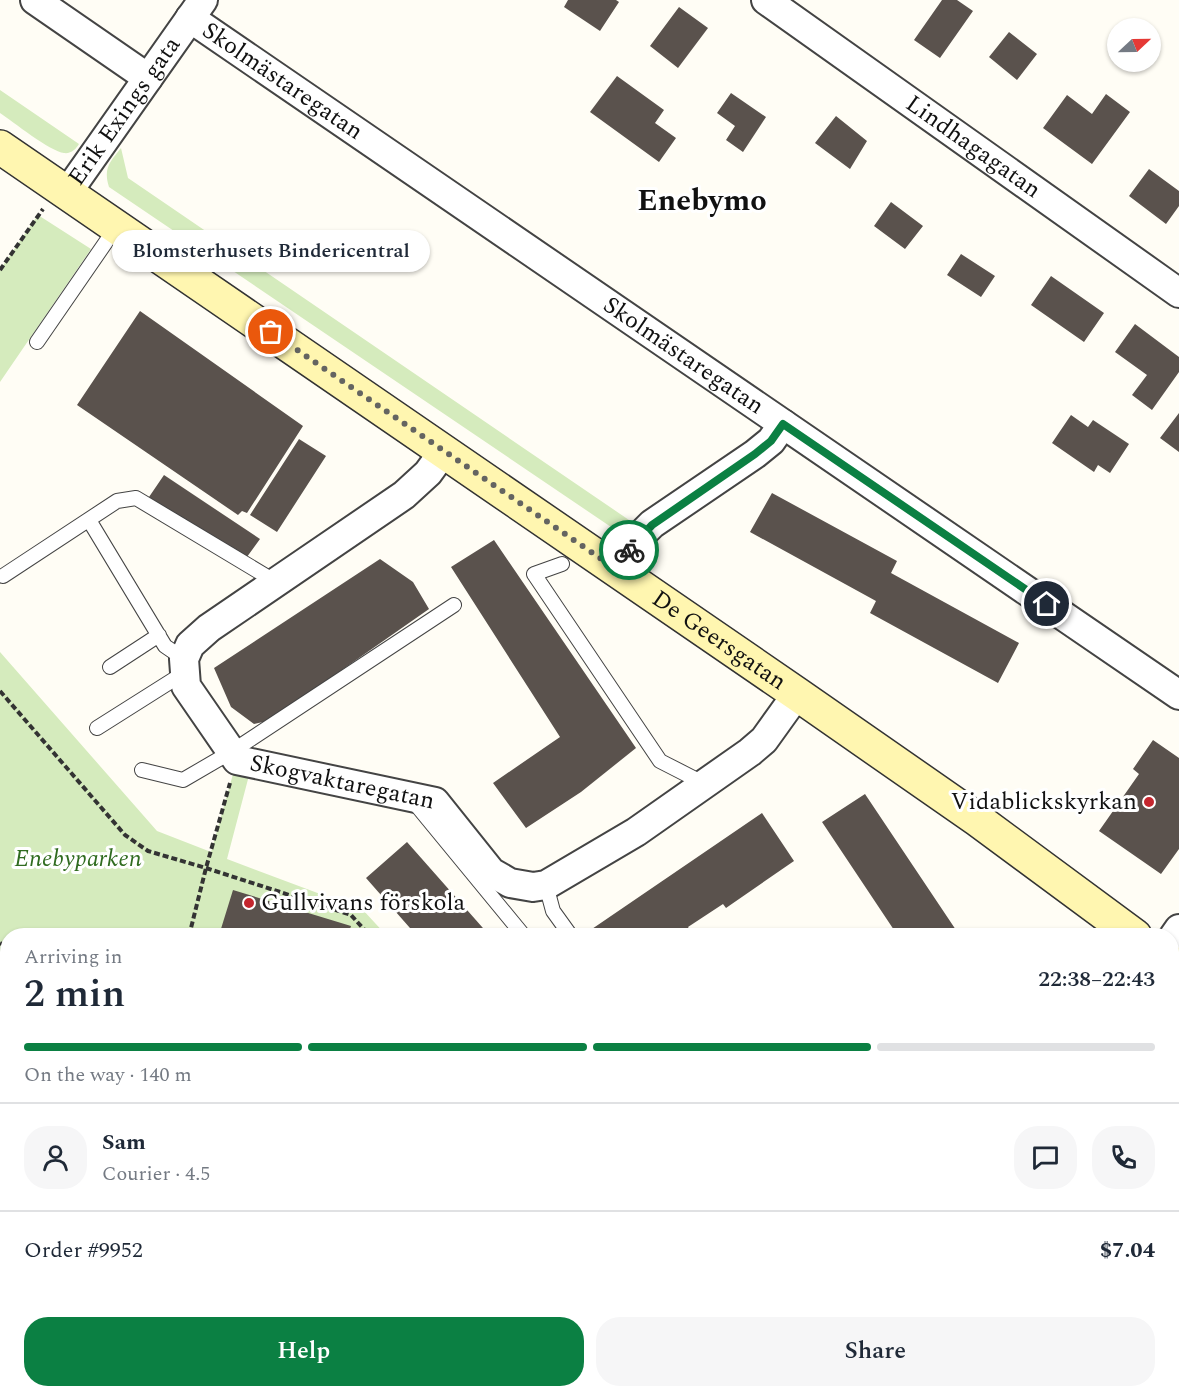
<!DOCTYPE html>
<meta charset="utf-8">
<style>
:root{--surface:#fff;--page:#f6f6f7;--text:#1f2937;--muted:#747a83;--line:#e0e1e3;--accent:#0b8043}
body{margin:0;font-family:Spectral,serif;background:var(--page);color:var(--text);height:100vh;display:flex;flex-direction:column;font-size:22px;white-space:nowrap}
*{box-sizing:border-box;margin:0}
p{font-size:20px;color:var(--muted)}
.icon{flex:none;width:33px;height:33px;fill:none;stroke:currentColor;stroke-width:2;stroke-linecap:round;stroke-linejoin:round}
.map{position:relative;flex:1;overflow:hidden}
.panel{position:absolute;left:0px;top:928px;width:1179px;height:470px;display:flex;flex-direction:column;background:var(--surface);border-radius:24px 24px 0 0;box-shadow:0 2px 4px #0004}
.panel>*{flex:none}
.needle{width:39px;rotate:68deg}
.buttons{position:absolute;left:1107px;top:18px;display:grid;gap:12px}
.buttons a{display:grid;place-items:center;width:54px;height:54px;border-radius:50%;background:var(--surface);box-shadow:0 2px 4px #0004;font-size:30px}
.pin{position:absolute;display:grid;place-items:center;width:51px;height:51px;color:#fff;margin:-26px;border:3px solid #fff;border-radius:50%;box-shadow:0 2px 6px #0007}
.courier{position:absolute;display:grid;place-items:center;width:60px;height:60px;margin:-30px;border:4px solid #0b8043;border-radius:50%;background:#fff;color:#222;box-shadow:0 2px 8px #0007}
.bubble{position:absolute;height:42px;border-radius:21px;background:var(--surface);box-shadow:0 2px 4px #0004;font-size:20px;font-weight:600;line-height:42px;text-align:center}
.summary em{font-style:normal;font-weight:600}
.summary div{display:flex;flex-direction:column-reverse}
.summary{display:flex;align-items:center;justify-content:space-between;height:102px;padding:0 24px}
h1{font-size:39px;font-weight:600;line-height:45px}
.bar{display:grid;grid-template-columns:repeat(4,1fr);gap:9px 6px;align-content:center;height:72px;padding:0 24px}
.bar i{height:8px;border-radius:4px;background:var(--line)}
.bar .active{background:var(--accent)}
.bar p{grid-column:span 4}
.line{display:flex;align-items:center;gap:15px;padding:0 24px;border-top:2px solid var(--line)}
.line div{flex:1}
.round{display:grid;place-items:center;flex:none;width:63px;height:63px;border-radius:24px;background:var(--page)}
.cta{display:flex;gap:12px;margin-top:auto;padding:12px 24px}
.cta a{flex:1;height:69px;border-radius:24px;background:var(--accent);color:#fff;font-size:24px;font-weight:600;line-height:69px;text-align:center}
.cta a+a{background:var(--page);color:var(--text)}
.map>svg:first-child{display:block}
</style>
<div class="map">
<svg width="1179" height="1397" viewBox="0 0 1179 1397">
<rect width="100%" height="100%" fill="#fffdf5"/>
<path fill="#d5ebbd" d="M0,90L79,144C76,149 71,154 64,153C51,152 12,121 0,113Z
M121,148L128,178L629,520L614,529L109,187C103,168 110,162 121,148Z
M38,215L91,249L0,382V270Z
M0,652L157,831L211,852L237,760L252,764L227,859L363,910L387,936H8L7,976L0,971Z
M961,1390L978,1397H657L647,1391Z"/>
<path fill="#5a524d" d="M568,0H616L619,2L600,31L564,7Z
M942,0H957L973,11L940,58L914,40Z
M679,7L708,28L678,68L650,46Z
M1009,32L1037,54L1017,80L989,57Z
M617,76L664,110L655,123L676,138L659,162L590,112Z
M731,93L766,117L743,152L726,140L735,126L717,113Z
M1106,94L1130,112L1092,164L1043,128L1067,95L1092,114Z
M836,116L867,141L850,169L815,143Z
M1149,169L1179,191V206L1166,224L1129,196Z
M891,202L923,226L905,249L874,226Z
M961,254L995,276L981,297L947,275Z
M1051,276L1104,313L1084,342L1031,305Z
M140,311L303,426L247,513L242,511L238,515L77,405Z
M1135,324L1179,357V372L1152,410L1132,395L1147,375L1115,352Z
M1179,413V452L1160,438Z
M1071,415L1088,427L1093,420L1129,444L1110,473L1098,465L1094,472L1052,443Z
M299,439L326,456L277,532L250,515Z
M164,475L260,539L244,561L149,497Z
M772,493L897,561L891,573L1019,643L998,683L870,613L876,601L750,532Z
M494,540L636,748L581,792L526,828L493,783L560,737L451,567Z
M380,559L413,582L429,609L316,688V692L263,722L254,724L231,707L214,668Z
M1153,740L1179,758V849L1161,874L1099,831L1139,774L1133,769Z
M865,794L960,936H898L822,822Z
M762,813L794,861L726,908L723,904L688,927L691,932L685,936H592L589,931Z
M407,842L490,936H417L366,878Z
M233,890L351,926L348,936H234L220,932Z
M0,1006L8,1011L1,1024L8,1028V1115H0Z
M77,1390H166L175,1397H72Z
M188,1390H264L260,1397H184Z
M532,1390H604L609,1393L606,1397H542Z
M1065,1390H1126L1131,1397H1072Z"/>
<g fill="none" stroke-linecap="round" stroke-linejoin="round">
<defs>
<path id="service" d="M37,342L117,226
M89,520L165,646L184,659
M562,564L534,574L660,761L705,784
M3,576L117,501L136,498L276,582
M110,667L159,635
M97,728L184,673
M142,770L183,780L231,752L454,605
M413,801L524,936
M546,885L553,911L571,936
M1172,1076L1179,1061
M1172,1084L1179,1100
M1172,1306L1179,1299
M1147,1390L1152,1397"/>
<g id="minor">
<path d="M35,0L148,78"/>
<path id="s1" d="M766,0L1179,293"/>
<path id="s2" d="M190,18L1179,695"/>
<path id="s3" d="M67,193L203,0"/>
<path id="s4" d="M444,451L428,473L404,495L209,628L190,645L184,659L186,686L237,760L435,802L491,872L510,883L533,887L546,885L636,832L750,752L764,740L797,694"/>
<path d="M616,569L639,537L652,524L755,454L771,441L783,424"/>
<path d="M1172,939L1179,929"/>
<path d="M1172,1360L1179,1369"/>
<path d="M421,1390L432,1397"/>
<path d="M385,1397L392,1390"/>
</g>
<g id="secondary">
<path id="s5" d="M0,147L797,694L978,820L1135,936"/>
<path d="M1172,963L1179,969"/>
</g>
</defs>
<use href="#service" stroke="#444" stroke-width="16"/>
<use href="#minor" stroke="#444" stroke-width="32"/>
<use href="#secondary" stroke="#333" stroke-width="36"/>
<path stroke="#333" stroke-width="4" stroke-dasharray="6 3" stroke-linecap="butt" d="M0,270L43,209
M0,691L125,835L148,851L206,868L351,915L370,936
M189,936L206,868L230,783
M0,943L8,948
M0,1169L8,1162
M906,1390L921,1397
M62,1397L67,1390
M934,1397L937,1390"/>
<use href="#service" stroke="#fff" stroke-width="14"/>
<use href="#minor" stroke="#fff" stroke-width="28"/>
<use href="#secondary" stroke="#fff6b0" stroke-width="33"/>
</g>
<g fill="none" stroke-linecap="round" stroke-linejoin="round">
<path stroke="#646461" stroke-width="6" stroke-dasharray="0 10.8" d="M271,332L616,569L629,550"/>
<path stroke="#0b8043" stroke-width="8" d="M629,550L652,525L755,454L771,441L783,424L1047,604"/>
</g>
<g fill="#c4262e" stroke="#fff" stroke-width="2">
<circle cx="1149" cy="802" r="6"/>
<circle cx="249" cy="903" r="6"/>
</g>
<g text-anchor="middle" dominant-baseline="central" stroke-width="6" stroke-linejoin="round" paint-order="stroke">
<g font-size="24" fill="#111" stroke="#fff">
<text stroke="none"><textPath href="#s2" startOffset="112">Skolmästaregatan</textPath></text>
<text stroke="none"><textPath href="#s3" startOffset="100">Erik Exings gata</textPath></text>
<text stroke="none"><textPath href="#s1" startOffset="254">Lindhagagatan</textPath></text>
<text stroke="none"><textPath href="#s2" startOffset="598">Skolmästaregatan</textPath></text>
<text stroke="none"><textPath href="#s5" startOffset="872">De Geersgatan</textPath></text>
<text stroke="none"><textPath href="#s4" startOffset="561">Skogvaktaregatan</textPath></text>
</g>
<g font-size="24" fill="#111" stroke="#fff" text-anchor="end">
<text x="1137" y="802">Vidablickskyrkan</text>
<text x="261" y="903" text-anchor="start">Gullvivans förskola</text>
</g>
<g font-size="24" font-style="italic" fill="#2f6b1f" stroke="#fff">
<text x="78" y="859">Enebyparken</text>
</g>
<g font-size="30" font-weight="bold" fill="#111" stroke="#fff">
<text x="702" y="201">Enebymo</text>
</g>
</g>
</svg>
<div class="buttons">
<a><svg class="needle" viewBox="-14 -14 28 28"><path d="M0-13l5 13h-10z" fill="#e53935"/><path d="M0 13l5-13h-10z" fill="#747a83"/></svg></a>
</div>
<div class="pin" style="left:271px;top:332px;background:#ea580c"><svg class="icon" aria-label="bag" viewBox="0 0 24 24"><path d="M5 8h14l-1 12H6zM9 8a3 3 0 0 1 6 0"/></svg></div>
<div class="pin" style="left:1047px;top:604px;background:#1f2937"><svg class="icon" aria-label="home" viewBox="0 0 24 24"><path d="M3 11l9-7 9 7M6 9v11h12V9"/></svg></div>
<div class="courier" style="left:629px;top:550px"><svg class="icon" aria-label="bike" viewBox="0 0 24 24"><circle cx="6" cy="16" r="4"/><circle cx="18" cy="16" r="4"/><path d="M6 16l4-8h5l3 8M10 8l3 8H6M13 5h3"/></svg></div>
<div class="bubble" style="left:112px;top:230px;width:318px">Blomsterhusets Bindericentral</div>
<section class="panel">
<div class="summary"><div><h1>2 min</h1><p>Arriving in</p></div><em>22:38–22:43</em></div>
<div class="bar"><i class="active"></i><i class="active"></i><i class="active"></i><i></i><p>On the way · 140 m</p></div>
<div class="line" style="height:108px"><a class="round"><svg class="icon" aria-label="person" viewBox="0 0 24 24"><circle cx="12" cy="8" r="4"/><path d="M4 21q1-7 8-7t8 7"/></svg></a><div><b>Sam</b><p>Courier · 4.5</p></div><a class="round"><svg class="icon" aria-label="chat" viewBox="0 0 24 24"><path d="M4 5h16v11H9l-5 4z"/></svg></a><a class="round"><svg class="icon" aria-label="phone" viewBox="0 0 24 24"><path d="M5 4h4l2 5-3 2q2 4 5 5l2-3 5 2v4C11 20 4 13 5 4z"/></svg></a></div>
<div class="line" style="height:78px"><div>Order #9952</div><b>$7.04</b></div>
<div class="cta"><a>Help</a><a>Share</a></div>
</section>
</div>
